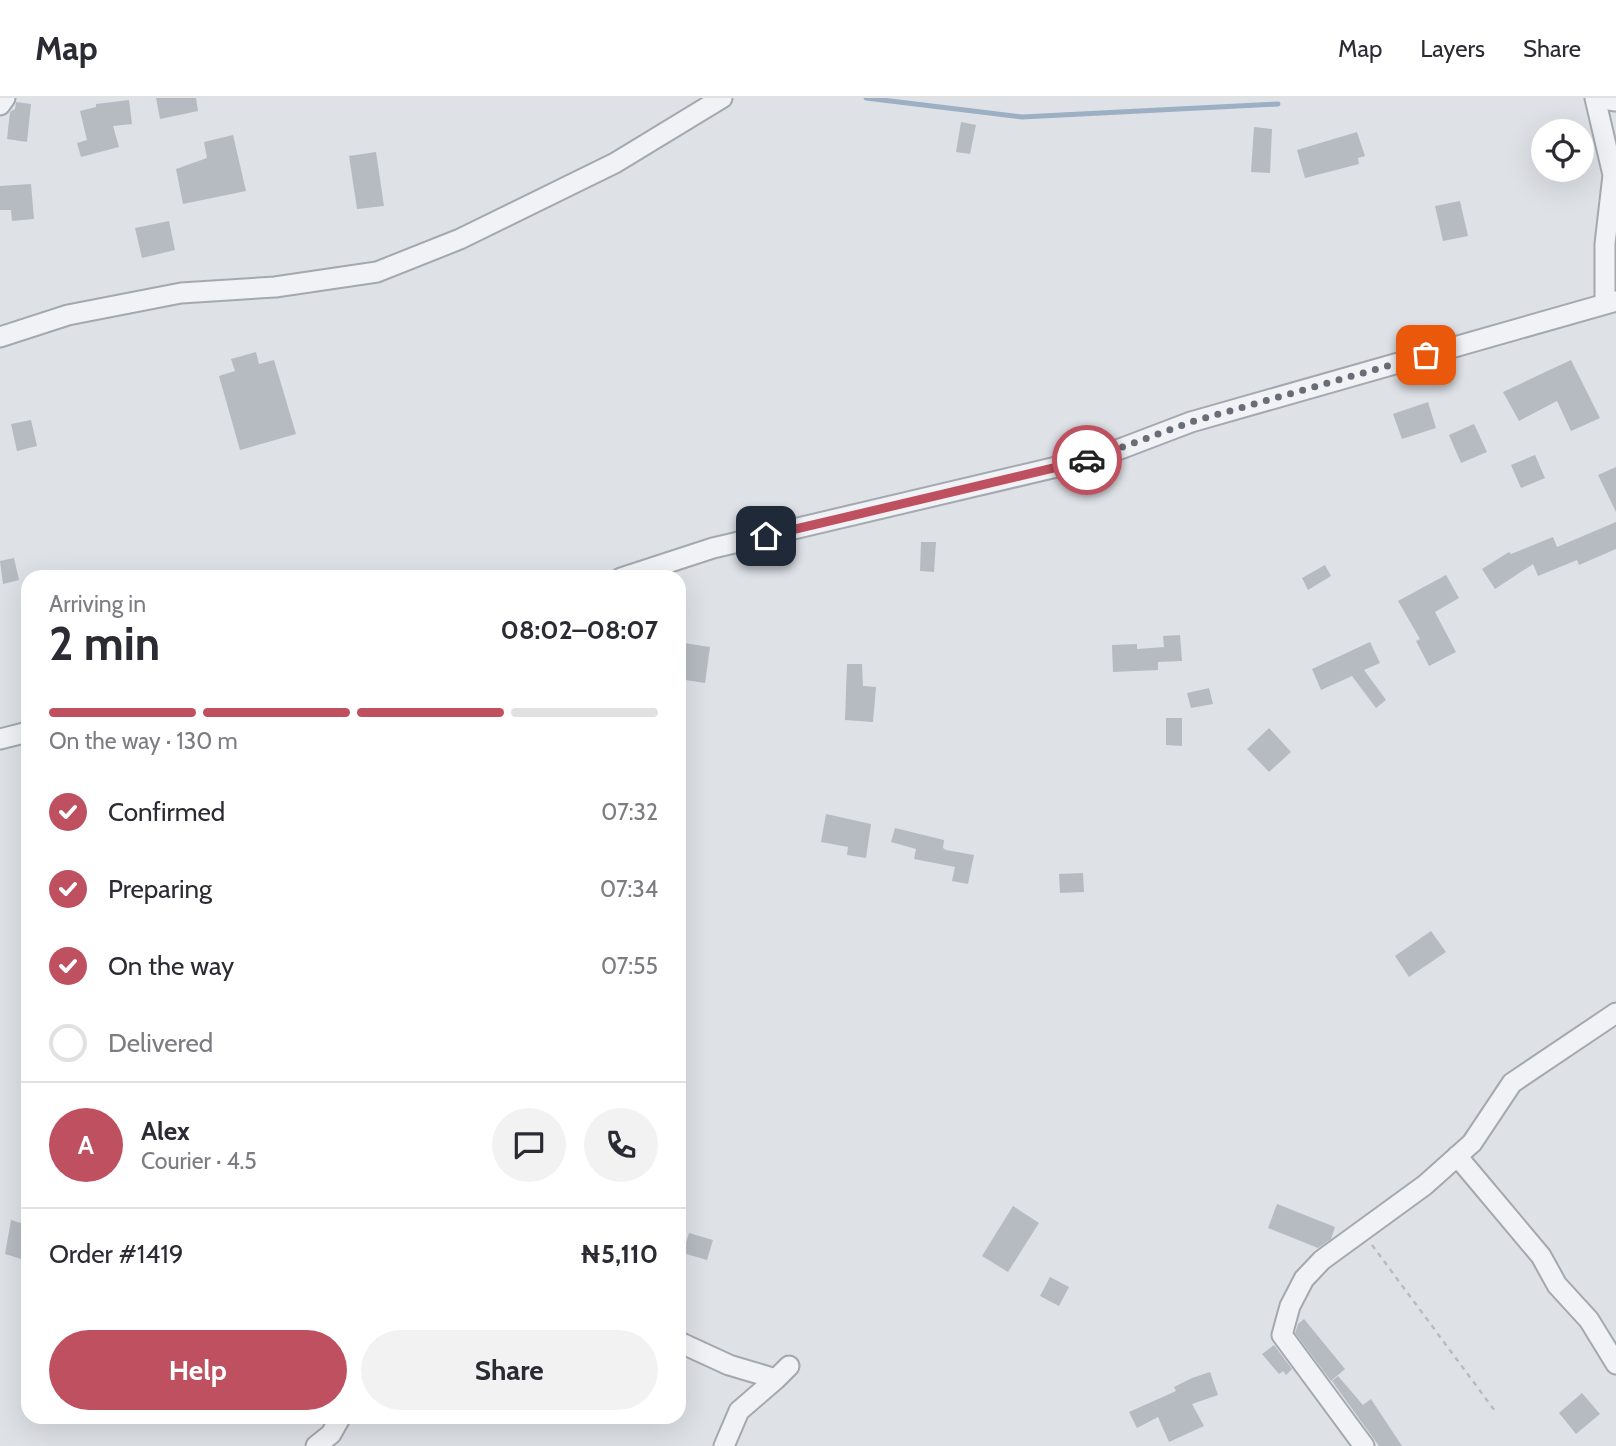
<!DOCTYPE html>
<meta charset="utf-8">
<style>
:root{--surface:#fff;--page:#f2f2f3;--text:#2b2b33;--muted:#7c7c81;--line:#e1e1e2;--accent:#be5060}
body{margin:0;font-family:Cabin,sans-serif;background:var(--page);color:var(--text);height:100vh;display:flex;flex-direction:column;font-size:26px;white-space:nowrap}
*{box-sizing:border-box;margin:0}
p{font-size:23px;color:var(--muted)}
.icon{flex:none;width:38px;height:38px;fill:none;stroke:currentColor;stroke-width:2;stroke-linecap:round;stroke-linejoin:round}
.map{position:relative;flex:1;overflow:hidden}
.side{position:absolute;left:21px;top:472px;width:665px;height:854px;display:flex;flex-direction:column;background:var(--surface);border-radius:21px;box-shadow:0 7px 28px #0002}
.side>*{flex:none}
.tools{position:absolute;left:1531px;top:21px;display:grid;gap:14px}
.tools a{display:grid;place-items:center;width:63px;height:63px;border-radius:50%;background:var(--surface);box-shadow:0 7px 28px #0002;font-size:35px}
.pin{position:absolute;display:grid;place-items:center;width:60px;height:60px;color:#fff;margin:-30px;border-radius:14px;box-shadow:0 4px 10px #0006}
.courier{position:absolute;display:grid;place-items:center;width:70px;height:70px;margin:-35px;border:5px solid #be5060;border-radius:50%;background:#fff;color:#222;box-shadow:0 2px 9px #0007}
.head em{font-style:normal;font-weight:700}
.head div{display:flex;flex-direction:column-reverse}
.head{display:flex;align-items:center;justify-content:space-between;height:119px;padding:0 28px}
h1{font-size:46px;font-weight:700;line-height:52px}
.bar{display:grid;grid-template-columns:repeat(4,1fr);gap:10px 7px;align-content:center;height:84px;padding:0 28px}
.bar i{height:9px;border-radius:5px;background:var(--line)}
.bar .on{background:var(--accent)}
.bar p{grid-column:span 4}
.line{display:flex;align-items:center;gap:18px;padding:0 28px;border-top:2px solid var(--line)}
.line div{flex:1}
.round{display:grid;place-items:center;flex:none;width:74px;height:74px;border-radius:37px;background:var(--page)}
ol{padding:0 28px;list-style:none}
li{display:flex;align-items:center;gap:21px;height:77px}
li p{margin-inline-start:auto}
li .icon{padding:7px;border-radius:50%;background:var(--accent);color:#fff;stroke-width:4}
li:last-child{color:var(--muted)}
li i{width:38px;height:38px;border:4px solid var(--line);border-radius:50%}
.button{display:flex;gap:14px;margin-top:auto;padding:14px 28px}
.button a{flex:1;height:80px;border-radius:42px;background:var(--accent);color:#fff;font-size:28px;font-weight:700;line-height:80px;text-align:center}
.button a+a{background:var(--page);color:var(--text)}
header{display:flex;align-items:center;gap:42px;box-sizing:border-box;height:98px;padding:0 35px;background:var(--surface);border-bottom:2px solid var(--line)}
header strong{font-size:33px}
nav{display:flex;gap:38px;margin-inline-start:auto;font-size:24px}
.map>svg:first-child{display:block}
</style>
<header>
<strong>Map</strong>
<nav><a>Map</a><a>Layers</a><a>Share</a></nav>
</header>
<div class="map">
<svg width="1616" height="1348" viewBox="0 0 1616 1348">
<rect width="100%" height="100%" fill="#dee1e6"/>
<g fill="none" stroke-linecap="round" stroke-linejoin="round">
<path stroke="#9dafc2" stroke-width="5" d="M866,0L1022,19L1278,6"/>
</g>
<path fill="#b6bbc2" d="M156,0H196L198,13L160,21Z
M129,2L132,26L113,28L119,49L81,59L77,45L87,42L80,13L96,9V6Z
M16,4L31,6L27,44L7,41L10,14L15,11Z
M961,24L976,27L970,56L956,54Z
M1254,29L1272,31L1270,75L1251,74Z
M1357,34L1365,58L1358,60L1359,66L1305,80L1297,52Z
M233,37L246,93L183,106L176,71L207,60L204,44Z
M376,54L384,108L357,111L349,58Z
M31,86L34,121L12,123L11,112H0V88Z
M1460,103L1468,138L1443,143L1435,108Z
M169,123L175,152L142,160L135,130Z
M256,254L259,266L274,262L296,336L240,352L219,278L235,273L231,261Z
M1571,262L1600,320L1571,333L1557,303L1519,323L1503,294Z
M1428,304L1436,330L1402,341L1393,316Z
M31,322L37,348L17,353L11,326Z
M1474,326L1487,354L1461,365L1449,337Z
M1535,357L1545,380L1521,390L1511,367Z
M1616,369V414L1598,377Z
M1616,424V451L1579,467L1577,462L1538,478L1533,466L1495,491L1482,471L1509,454L1511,456L1553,439L1557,449Z
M921,444H936L934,474L920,473Z
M14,460L19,482L3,486L0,463Z
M1325,467L1331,478L1308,492L1302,480Z
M1446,477L1459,500L1435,514L1456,554L1429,568L1416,543L1420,541L1398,503Z
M1180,537L1182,563L1158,564V572L1113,574L1112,547L1137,546V551L1164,549L1163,538Z
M1370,544L1380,565L1364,572L1386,602L1376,610L1352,578L1321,592L1312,571Z
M684,545L710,549L705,585L679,581Z
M847,566H862L863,588L876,589L873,624L845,622Z
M1209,590L1213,606L1191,610L1187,595Z
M1166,620H1182V648L1166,647Z
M1269,630L1291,654L1269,674L1247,651Z
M826,716L871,726L866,760L847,757L848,749L821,744Z
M895,730L944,742L943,750L946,752L974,757L968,786L952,783L955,769L914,761L916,751L891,744Z
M1083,775L1084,794L1060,795L1059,776Z
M1431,833L1446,854L1409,879L1395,858Z
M1277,1106L1335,1129L1331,1141L1318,1150L1268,1130Z
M1013,1108L1039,1125L1008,1174L982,1158Z
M11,1122L28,1127V1163L5,1156Z
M689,1135L713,1142L707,1162L683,1155Z
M1050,1179L1069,1189L1059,1208L1040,1198Z
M1304,1221L1345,1271L1331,1283L1295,1235L1298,1226Z
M1274,1247L1292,1271L1286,1277L1283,1273L1279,1276L1262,1256Z
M1210,1274L1218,1297L1192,1306L1204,1328L1169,1344L1158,1319L1137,1330L1129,1314L1176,1293L1174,1289L1192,1280Z
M1338,1278L1363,1307L1371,1301L1402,1348H1379L1332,1283Z
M1582,1295L1600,1316L1576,1336L1559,1315Z"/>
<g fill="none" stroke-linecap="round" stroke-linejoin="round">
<defs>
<path id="minor" d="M1595,0L1613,77L1605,146V206
M1595,0L1616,3
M0,7L5,0
M0,239L68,217L181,195L275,189L377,174L460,141L615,65L722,0
M621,480L713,450L1099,359L1191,324L1616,203
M0,641L28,634
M1457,1058L1541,1158L1557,1187L1589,1222L1616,1266
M679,1244L729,1267L776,1281L789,1268
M316,1348L331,1336L340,1320
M724,1348L739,1313L776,1281
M1364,1348L1282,1237L1290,1208L1304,1181L1322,1162L1425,1087L1472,1045L1512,985L1616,915"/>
</defs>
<use href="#minor" stroke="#a4a8af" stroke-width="23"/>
<path stroke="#b9bcc1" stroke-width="2.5" stroke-dasharray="5 5" stroke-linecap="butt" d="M1372,1147L1495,1313"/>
<use href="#minor" stroke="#f1f2f5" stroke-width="19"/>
</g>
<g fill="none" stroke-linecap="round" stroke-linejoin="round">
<path stroke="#686e77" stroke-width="7" stroke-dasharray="0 12.6" d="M1087,362L1191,324L1426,257"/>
<path stroke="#be5060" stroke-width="9" d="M766,438L1087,362"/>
</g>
</svg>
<div class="tools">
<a><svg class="icon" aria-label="locate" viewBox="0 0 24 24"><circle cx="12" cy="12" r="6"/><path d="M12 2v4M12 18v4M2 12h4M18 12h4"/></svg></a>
</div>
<div class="pin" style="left:1426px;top:257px;background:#ea580c"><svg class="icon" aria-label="bag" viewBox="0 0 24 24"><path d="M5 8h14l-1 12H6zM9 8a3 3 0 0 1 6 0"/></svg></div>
<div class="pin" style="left:766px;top:438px;background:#1f2937"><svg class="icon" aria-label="home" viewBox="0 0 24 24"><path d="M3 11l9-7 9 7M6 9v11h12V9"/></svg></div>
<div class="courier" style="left:1087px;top:362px"><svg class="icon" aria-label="car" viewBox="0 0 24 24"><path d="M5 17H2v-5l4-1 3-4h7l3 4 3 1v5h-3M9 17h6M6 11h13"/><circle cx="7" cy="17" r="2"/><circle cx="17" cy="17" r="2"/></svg></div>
<section class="side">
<div class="head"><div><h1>2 min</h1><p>Arriving in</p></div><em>08:02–08:07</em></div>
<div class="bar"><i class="on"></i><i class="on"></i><i class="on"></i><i></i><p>On the way · 130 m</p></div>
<ol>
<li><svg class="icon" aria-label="check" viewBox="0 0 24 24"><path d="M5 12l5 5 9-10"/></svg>Confirmed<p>07:32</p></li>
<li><svg class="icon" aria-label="check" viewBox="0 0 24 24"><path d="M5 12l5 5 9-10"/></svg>Preparing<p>07:34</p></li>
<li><svg class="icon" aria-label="check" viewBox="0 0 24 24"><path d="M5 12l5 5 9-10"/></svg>On the way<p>07:55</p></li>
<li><i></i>Delivered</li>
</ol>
<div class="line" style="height:126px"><b class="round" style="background:var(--accent);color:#fff">A</b><div><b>Alex</b><p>Courier · 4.5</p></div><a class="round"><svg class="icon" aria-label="chat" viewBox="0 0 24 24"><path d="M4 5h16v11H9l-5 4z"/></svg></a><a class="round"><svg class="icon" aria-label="phone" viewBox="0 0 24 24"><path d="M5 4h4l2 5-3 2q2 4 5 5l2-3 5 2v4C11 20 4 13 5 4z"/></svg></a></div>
<div class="line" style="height:91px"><div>Order #1419</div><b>₦5,110</b></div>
<div class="button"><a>Help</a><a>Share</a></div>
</section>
</div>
